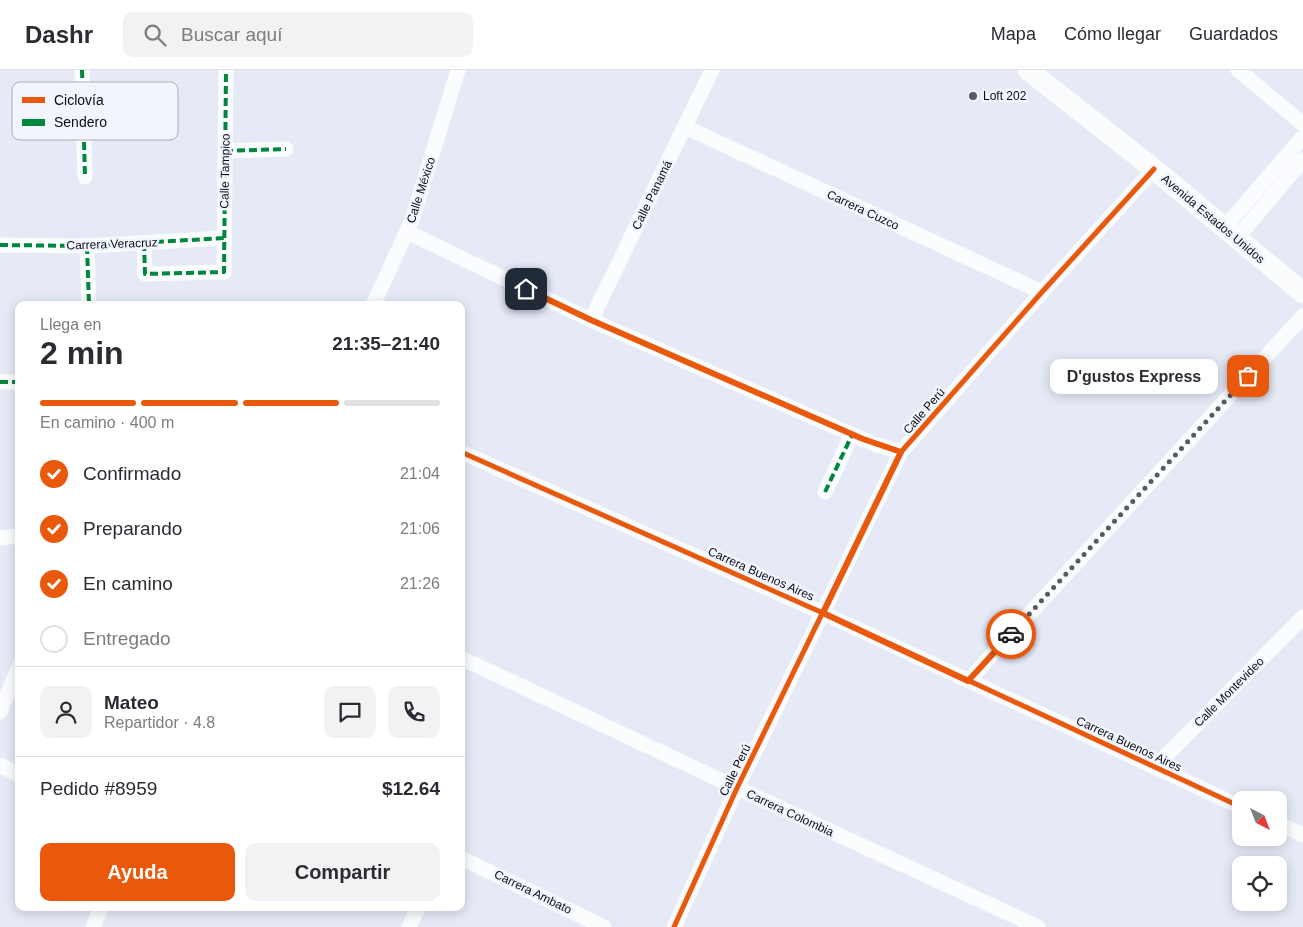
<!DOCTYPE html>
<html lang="es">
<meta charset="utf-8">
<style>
:root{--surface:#fff;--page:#f2f2f3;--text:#2b2b33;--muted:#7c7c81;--line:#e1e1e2;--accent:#ea580c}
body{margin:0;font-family:Helvetica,sans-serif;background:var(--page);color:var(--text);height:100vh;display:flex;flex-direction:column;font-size:19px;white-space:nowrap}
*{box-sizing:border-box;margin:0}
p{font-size:16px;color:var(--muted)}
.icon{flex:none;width:28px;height:28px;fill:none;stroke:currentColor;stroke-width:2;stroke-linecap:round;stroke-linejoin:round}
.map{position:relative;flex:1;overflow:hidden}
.panel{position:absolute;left:15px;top:231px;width:450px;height:610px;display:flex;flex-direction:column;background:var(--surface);border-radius:10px;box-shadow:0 2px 12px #0003}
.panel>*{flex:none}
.needle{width:32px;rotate:138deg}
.tools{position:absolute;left:1232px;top:721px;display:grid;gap:10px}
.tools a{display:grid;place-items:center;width:55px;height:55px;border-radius:10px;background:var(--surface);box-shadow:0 2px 12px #0003;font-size:25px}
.pin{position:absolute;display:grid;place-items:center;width:42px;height:42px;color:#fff;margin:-21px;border-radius:10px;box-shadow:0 2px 8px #0006}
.courier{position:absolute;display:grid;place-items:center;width:50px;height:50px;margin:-25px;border:4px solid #ea580c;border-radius:50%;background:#fff;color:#222;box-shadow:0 1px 6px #0007}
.bubble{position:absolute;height:35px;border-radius:10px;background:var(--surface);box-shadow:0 2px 12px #0003;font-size:16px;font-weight:800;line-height:35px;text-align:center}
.head em{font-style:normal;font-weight:800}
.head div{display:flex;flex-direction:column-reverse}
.head{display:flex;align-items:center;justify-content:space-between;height:85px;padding:0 25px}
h1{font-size:32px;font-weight:800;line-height:38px}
.bar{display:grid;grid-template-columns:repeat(4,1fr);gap:8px 5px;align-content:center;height:60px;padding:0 25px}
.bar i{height:6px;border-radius:4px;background:var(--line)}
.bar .current{background:var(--accent)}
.bar p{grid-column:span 4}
.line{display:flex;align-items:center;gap:12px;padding:0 25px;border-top:1px solid var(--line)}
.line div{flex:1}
.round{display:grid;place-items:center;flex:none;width:52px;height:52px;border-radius:10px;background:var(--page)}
ol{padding:0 25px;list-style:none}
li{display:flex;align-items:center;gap:15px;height:55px}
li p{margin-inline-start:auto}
li .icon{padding:5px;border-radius:50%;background:var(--accent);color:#fff;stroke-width:4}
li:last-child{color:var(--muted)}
li i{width:28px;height:28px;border:2px solid var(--line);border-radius:50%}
.primary-button{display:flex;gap:10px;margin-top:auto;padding:10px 25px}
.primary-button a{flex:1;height:58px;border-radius:10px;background:var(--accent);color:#fff;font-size:20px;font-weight:800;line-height:58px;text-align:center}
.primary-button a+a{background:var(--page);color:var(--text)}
header{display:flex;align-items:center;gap:30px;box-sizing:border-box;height:70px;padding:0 25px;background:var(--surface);border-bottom:1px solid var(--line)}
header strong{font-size:24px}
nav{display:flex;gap:28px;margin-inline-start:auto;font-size:18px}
.search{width:350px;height:45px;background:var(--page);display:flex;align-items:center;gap:12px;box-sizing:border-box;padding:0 18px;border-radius:10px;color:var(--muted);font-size:19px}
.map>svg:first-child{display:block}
</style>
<header>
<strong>Dashr</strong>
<div class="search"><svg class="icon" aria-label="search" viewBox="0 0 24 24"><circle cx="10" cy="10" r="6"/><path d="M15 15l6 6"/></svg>Buscar aquí</div>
<nav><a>Mapa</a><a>Cómo llegar</a><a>Guardados</a></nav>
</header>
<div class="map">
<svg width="1303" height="857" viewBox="0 0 1303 857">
<rect width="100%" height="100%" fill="#e6eaf7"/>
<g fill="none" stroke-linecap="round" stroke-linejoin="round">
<path stroke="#fbfcfe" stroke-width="15" d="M82,0L85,107
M1238,0L1303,54
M685,57L1042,222
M225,81L286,79
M1224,158L1303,67
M407,162L591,250L874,374L901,382
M1236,169L1303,90
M144,173L145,204L224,202L226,0
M0,175L87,176L224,168
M87,176L89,235
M373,235L412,150L458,0
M591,250L712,0
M0,312H19
M461,382L823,543L1241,737
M825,422L852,365
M0,468L19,466
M461,588L737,718L1038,857
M968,611L1303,246
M0,642L19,596
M0,695L19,705
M1155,697L1303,547
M1279,754L1303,765
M461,788L604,857
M93,857L101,838
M409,857L418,838
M674,857L737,718L901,382L1042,222L1154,99"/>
<path stroke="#fbfcfe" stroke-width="21" d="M1028,0L1154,99L1303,223"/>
<path stroke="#00873e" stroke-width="4" stroke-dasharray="8 4" stroke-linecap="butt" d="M82,0L85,107
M225,81L286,79
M144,173L145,204L224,202L226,0
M0,175L87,176L224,168
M87,176L89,235
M0,312H19
M825,422L852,365"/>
<defs>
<path id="cycleway" d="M461,382L823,543L1241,737
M674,857L737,718L901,382L1042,222L1154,99"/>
</defs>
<use href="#cycleway" stroke="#f2f5fe" stroke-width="8"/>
<use href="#cycleway" stroke="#e8590c" stroke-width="5"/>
</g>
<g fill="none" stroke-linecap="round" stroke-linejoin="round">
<path stroke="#585a63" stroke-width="5" stroke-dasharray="0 9" d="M1011,564L1248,306"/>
<path stroke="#ea580c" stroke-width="6" d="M526,219L591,250L863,369L901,382L823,543L968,611L1011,564"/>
</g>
<circle fill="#585a63" stroke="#f2f5fe" stroke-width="2" cx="973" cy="26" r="5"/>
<g text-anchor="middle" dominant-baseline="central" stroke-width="5" stroke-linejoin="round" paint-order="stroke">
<g font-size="12" fill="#0b0d14" stroke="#f2f5fe" text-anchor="start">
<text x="983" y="26">Loft 202</text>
</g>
<g font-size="12" fill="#0b0d14" stroke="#f2f5fe">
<text transform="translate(225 101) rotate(-89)">Calle Tampico</text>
<text transform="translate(421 120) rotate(-72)">Calle México</text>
<text transform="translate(652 125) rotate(-64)">Calle Panamá</text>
<text transform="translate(863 140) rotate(25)">Carrera Cuzco</text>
<text transform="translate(1213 149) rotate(40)">Avenida Estados Unidos</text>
<text transform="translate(112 174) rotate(-2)">Carrera Veracruz</text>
<text transform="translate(924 341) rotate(-49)">Calle Perú</text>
<text transform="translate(761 504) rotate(24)">Carrera Buenos Aires</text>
<text transform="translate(1229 622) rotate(-45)">Calle Montevideo</text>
<text transform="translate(1129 674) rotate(25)">Carrera Buenos Aires</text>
<text transform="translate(735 700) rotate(-64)">Calle Perú</text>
<text transform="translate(790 743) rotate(25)">Carrera Colombia</text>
<text transform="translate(533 822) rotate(26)">Carrera Ambato</text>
</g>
</g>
<rect x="12" y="12" width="166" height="58" rx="8" fill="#f2f5fe" stroke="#adafb8" stroke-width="1"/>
<rect x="22" y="27" width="23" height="6" fill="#e8590c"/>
<rect x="22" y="49" width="23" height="7" fill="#00873e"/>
<g font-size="14" fill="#0b0d14">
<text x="54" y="35">Ciclovía</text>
<text x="54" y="57">Sendero</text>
</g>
</svg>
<div class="tools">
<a><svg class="needle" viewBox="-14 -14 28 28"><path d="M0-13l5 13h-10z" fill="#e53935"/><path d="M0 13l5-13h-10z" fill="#7c7c81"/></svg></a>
<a><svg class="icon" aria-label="locate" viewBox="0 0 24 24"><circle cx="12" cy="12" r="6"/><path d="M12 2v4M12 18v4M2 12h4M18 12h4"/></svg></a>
</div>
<div class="pin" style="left:1248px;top:306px;background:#ea580c"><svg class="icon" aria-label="bag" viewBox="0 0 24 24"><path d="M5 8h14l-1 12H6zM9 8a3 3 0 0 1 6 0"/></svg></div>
<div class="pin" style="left:526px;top:219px;background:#1f2937"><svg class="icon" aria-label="home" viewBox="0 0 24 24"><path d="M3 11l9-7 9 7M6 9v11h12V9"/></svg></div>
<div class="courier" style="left:1011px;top:564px"><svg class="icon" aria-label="car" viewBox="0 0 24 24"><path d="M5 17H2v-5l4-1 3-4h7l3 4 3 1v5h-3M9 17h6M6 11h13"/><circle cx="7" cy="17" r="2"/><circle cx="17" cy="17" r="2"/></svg></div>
<div class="bubble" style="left:1050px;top:289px;width:168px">D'gustos Express</div>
<section class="panel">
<div class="head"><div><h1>2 min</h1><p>Llega en</p></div><em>21:35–21:40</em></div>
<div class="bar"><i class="current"></i><i class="current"></i><i class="current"></i><i></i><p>En camino · 400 m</p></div>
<ol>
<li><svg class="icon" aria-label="check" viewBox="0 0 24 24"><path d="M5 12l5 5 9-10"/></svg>Confirmado<p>21:04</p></li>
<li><svg class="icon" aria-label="check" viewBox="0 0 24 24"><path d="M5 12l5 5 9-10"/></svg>Preparando<p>21:06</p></li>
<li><svg class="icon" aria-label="check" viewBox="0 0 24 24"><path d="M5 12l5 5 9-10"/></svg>En camino<p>21:26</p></li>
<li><i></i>Entregado</li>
</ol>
<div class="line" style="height:90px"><a class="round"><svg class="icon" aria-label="person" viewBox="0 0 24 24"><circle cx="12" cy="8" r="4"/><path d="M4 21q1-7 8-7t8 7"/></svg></a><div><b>Mateo</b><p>Repartidor · 4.8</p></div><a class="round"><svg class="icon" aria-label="chat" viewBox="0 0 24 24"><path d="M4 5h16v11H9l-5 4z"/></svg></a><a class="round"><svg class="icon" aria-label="phone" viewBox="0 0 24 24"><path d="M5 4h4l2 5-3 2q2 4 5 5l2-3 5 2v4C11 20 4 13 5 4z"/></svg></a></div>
<div class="line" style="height:65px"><div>Pedido #8959</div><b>$12.64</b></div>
<div class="primary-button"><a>Ayuda</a><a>Compartir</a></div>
</section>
</div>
